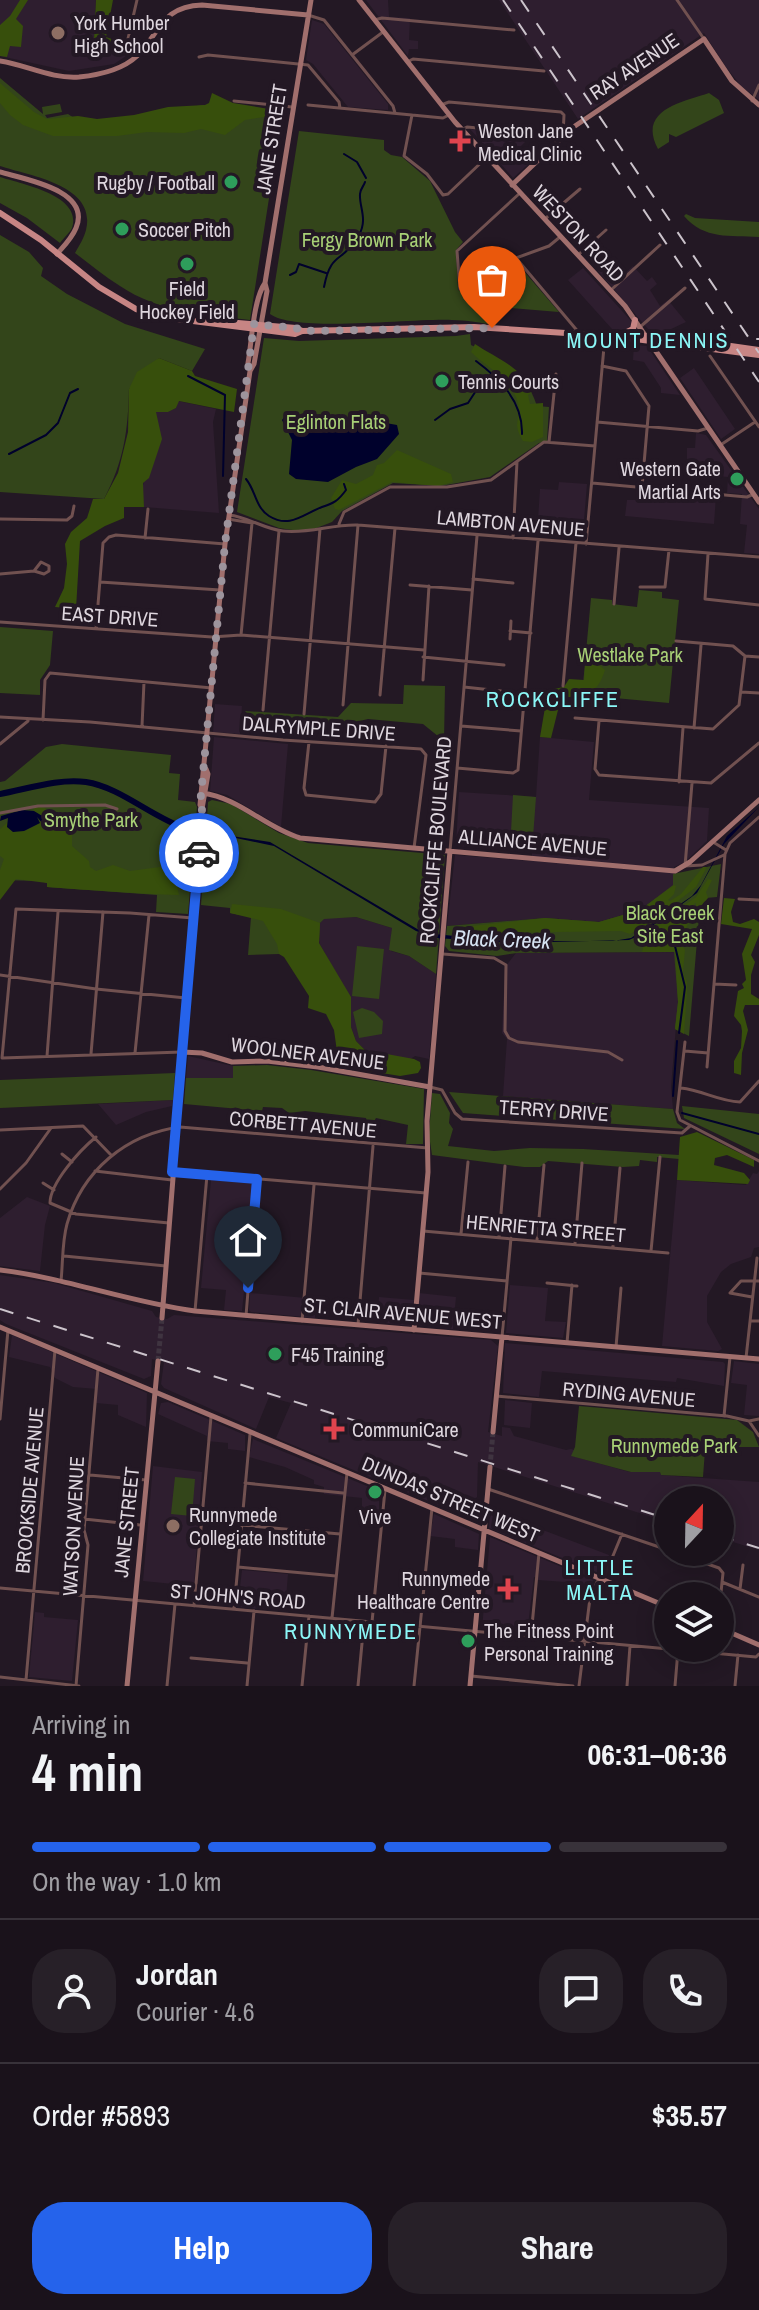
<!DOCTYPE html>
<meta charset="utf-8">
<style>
:root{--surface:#1a121b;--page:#272028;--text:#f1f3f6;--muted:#9f9ea3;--line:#38323a;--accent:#2563eb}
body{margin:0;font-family:"Archivo Narrow",sans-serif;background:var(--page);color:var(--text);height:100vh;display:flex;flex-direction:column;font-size:30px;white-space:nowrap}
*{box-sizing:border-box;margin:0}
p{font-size:26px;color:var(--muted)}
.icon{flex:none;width:44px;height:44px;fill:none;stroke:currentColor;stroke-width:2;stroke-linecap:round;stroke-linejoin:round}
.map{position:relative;height:1686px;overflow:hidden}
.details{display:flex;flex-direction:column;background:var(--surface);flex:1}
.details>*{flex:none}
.needle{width:52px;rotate:22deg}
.buttons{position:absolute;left:654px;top:1486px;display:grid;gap:16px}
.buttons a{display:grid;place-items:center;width:80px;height:80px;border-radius:50%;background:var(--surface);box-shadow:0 4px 20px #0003,0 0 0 2px var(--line);font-size:40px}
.pin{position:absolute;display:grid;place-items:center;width:68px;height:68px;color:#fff;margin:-82px -34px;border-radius:50% 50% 50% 0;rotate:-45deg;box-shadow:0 0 8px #0007}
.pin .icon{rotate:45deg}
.courier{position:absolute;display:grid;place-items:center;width:80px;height:80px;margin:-40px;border:6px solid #2563eb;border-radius:50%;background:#fff;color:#222;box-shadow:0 2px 10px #0007}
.head em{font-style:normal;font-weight:700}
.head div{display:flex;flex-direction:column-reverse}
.head{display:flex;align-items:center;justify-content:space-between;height:136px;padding:0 32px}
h1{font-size:52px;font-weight:700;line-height:60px}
.bar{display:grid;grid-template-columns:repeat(4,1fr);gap:12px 8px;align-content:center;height:96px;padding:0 32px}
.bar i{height:10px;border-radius:6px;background:var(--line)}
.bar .current{background:var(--accent)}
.bar p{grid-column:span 4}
.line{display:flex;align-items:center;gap:20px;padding:0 32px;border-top:2px solid var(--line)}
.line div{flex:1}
.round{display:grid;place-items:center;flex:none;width:84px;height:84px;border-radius:32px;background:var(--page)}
.cta{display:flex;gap:16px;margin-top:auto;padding:16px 32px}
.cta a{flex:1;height:92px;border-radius:32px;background:var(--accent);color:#fff;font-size:32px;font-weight:700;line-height:92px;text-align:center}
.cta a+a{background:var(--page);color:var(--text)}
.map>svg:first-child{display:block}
</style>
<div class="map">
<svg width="759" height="1686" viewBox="0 0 759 1686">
<rect width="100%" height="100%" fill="#231824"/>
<path fill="#2e1e2f" d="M0,0H96L94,40L126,56L114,64L69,71L0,56Z
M366,0H388L389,17L410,18L409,40L418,41V49H409L408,56Z
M499,0H759V100L741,86L726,67L704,33L578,119Z
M312,20L324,24L388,104V110L348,107L313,64L306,60Z
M470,129L524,134L525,142L519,148L532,161L513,178Z
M608,263L612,268L615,265L618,268L614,272L620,278L633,266L647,281L652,277L657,284L650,290L660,306L668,300L686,322L669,330L667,333L648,329L598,271Z
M583,268L633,323L626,330L612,329L568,280Z
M634,345L647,346L680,395L661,393V388L644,362L633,360Z
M694,368L735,429L721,439L680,378Z
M178,401L216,409L213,422L219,513L144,507L142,491L156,411L168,412L176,408Z
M696,433L706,435L759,509V554L744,553L747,525L740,524L742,494L727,493L728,477L708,475L709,463L687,461V448H695Z
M559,482L587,484L584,520L562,518L561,537L537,535L540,489L558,490Z
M639,490L716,496L714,524L625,516L627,500H638Z
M215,704L242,706L240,734L213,732Z
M214,737L288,744L281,827L227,795L210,791Z
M540,737L594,742L589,800L709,808L707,841L685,862L674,867V885L640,910L599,922L545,918L447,926L455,855L532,861V851L456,846L459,792L536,797Z
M356,917L392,928L391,951L409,956L436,974L429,1059L415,1056L409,1060L365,1050L356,1041L351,1027L350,997L319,943L320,923L324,918Z
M675,952L678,1002L671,1087L673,1109L503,1096L507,1039L502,1033L505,967L516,953Z
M188,1056L233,1066L234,1078H186Z
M173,1100L172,1106L146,1112L116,1125L98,1104Z
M759,1171V1247L754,1248L751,1257L731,1264L721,1272L707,1296V1322L722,1349L718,1351L662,1346L677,1180L746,1185L753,1173L757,1174Z
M211,1180L255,1184L242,1311L224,1310L226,1290L201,1288Z
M27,1197L50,1206L45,1225L40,1271L0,1266V1218Z
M0,1275L54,1283L152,1311L156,1317L167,1319L174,1315L491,1340L498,1346L488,1432L502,1436V1427L510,1428L514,1436L566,1450L571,1449L574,1450L572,1456L630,1472H660L661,1475L759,1482V1550L720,1538V1500H668V1522L478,1462L477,1497L463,1508L460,1514L276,1438L291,1403L269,1397L256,1429L164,1388L161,1384L164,1362L152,1359L151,1376L144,1379L6,1324L0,1320Z
M510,1285L548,1288L545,1321L566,1322L563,1338L506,1333Z
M250,1293L317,1299L315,1318L251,1312L249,1310Z
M419,1293L456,1297L453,1329L417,1325Z
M379,1297L414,1300L411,1326L377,1322Z
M12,1335L147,1393L146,1427L118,1415V1405L96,1403L97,1389L73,1387L55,1378L50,1367L9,1357Z
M505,1343L723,1362L725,1364L724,1386L677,1378L676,1382L542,1371L539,1397L503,1393Z
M734,1361L759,1364V1416L744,1415L747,1385L731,1383Z
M505,1400L532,1403L530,1428L504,1425Z
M168,1402L245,1435V1451L228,1449V1443L207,1441V1436L158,1414L161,1403Z
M253,1439L379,1491V1511L362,1509V1498L324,1494V1487L314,1484V1480L285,1467L249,1457Z
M153,1466L202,1472L194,1586L143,1581Z
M490,1510L609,1555L603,1573L601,1574L489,1528Z
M434,1514L479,1534L478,1550L455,1547V1539L430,1536Z
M490,1537L593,1580L590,1592H564L565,1582L538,1580V1577H534L527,1633L482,1629Z
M242,1570L288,1574L285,1611L240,1607L238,1604Z
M35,1612L44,1613V1617L78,1620L72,1681L29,1677Z"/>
<path fill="#33451a" d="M0,78L43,114L42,107L60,104L62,112L45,115L47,118L68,114L83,124L203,105L282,115L250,320C206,315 158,312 120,286C104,276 90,264 75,253C79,246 84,238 86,230C97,185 30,176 0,166Z
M709,93L719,100L724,113L676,137L669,134V142L658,149C637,110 682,102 709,93Z
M299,131L384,140V150L391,155L402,157L430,181L455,232L463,242L456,250L458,290L467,293L516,262L559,312L498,307L496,325C481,323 466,320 452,320C415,318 295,333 270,314Z
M0,177C21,184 83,195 72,228C70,232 63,239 60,243L27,218L0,203Z
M686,214L695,218L759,222V237C729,235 705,240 684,216Z
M0,235L29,252L43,268L41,276L67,294L125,324L205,349L192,371L159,358L129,389C128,431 124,461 104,499L0,492Z
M470,334L471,345C504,361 525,370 537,406L549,407L547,441L539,443L490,477L441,486L393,483L342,511L332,522L314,529L299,531L279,528L237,512L264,338L299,341L456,336Z
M639,590L662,592V598L679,600L669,703L582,695L591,598L612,600V604L637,607Z
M0,627L53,631L50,665L40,680V695L0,693Z
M404,685L445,686L444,741L423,724L368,719L343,725L251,718L245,711L338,717L351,703L403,704Z
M62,744L171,755L169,773L180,774L178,800L195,802L197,807L188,914L156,912L157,895L47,887V883L41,881L0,880V782L5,781L46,747Z
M513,795L536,797L532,851L510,850Z
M212,800L231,804L279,833L308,843L445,855L436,974L409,956L389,950L392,928L356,917L324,919L320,923L319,943L279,954L248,955L251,917L230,913V908L201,905L208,802Z
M721,864L717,897L706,898L700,905L689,1036L675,1029L678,1002L674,952L517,953L497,956L449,951L445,946L447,926L545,918L599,922L640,910L673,885V874Z
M357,946L384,949L379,999L352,996Z
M362,1008L374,1012L383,1021L382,1034L359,1038L353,1012Z
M267,1065L311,1070L424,1089L423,1144H406L408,1125L376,1118L373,1123L367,1122L366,1118L305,1111L289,1113L282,1108L263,1107L262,1111L184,1104L186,1078H233V1066Z
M175,1073L173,1100L0,1108V1080Z
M449,1092L673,1109L677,1123L685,1129L463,1113Z
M432,1093L440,1094L450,1113L449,1123L453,1129L448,1146L494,1151L530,1148L583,1149L679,1155V1159L657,1157V1162L640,1160L639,1166L623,1167L548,1161L540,1167H524L432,1155L429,1135Z
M682,1106L759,1114V1154L684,1118Z
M579,1406L737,1420L753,1432L759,1447H733V1441L706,1437L703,1477L661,1475L660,1472H631L571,1456L575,1447Z
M175,1477L195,1479L192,1516L171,1514Z"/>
<path fill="#374f0c" d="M20,0H28L16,19L23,26L21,47L10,46L7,57L0,56V25L10,16Z
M96,0H113L106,37L137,48L126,56L94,40Z
M0,83L34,112L47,119L78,116L97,119L134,115L168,107L205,105L209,103L212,93L233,103L269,109L277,115L245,120L225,135L201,129L184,133L147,132L117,136H53L23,125L10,115L0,103Z
M475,344C494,357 525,368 531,393L528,395L530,404L543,403V437L532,442L523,441C511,421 522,421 518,404C513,379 487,368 471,352Z
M159,358L192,371L195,376L237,389L234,412L179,401L176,408L168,412H156L162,439L149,478L143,483L144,507H124V518L105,526L80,541L76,609L55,607L64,588L67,564L65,544L71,532L87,518L93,499H104L118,473L128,432L129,389L137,372Z
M397,450L451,474L453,482L438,486L392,482L339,510L335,509L331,498L342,480L356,484L373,475L377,465L384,463Z
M586,654L605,670C597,696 585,695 561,698L551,738L540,737L548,690L564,687L569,679L584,680Z
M41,807L45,808L50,814L72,824V846L89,861L90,867L96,871L113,865L130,871L160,867L176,881L179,895C137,894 91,890 47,887V883L16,879L0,900V870L4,859L0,856V829L8,822L25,831L40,823L35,817L42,823L61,829L34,811V808Z
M703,867H707L696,887L643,928L630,934L621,931L496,933L461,927L545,918L599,922L640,910L674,885L676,886L674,894L668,900L670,901L681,894Z
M708,879L712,880L706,892L708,898L700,907L696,906V903L694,904L686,930L679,935L681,945L685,949L683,973L687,982V992L684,1034L675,1029L678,1002L675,952H642L644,944L654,943L649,939L656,936L651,929L696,897Z
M724,898L735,899L731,912L733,922L740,924L754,919L759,922V935L751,955L755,962L751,975V994L759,999V1005H745L743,1011L748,1030L742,1053L741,1075L734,1073V1061L741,1048L742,1031L741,1025L734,1016L738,991L744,988L742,984L746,980L742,954L752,929L721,924Z
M232,904L281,909L320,923L319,943L351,997V1027L356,1041L365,1050L414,1059L420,1062L421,1068L418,1073L400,1076L339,1066L334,1030L326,1014L308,1008L309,996L284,957L279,954L277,944L263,921L230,913Z
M697,1132L754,1160V1167L727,1155L715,1158L714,1165L744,1173L750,1180L748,1184L677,1180L680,1137Z"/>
<path fill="#00012c" d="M285,416L305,420H338L349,426L380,422L397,425L399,434L377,459L356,467L328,482L296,479L289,474L292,440L282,420Z
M759,807L724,844L697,893L640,935L629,940L512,943L436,938L416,931L274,846L212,833L270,842L424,933L506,941H613L631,938L692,896L701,885L727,836Z
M22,810L34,811L62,828L44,825L37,817L40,823L24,831L13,832L7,827L8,818L0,821L1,816Z"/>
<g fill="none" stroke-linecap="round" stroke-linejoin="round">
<path stroke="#00012c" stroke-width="2" d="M344,154L357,162L366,178
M359,235C368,219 359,207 360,194C360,189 364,186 365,182
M290,275L296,272L299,264L326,273
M324,287C331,251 342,263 355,240
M476,361C499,378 523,401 522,434
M188,376L225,395L223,476
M435,420L450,409L468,403L483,380
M9,454L46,435L58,423L70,393L78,389
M246,479C256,491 255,507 269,516C290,529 303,514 322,507C334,503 338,501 346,490L344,484
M644,931L650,935L673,938L685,987L679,1033
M673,1096L677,1041
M682,1113L759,1134"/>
<path stroke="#00012c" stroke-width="6" d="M0,794C27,789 59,778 86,782C120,787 153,818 187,829"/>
<path stroke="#3f3440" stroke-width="5" stroke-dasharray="5 2.5" stroke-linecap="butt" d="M158,1361L162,1318
M490,1467L493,1432"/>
<path stroke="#715150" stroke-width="3" d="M677,0L704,39
M308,15L324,20L393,106L395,113
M374,20L382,18L514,30
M132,22L155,29
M127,43L137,0
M352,55L383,32
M199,57L208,55L308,65L339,102L340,108
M407,62L413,59L544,71
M234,101L292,107
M752,101L759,85
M308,105L443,118L449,115
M441,105L449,102L561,112L564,115L563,136L467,127L463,129
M412,115L404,156L427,174L443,195L448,194L487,157
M520,193L457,251L460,289L468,290L516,258L549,246L560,237
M546,218L580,189
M579,254L606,230
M516,258L580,334
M611,290L660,245
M640,327L685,288
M710,356L759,427
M602,366L626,371L649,406L642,487
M597,422L698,431L708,428
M549,442L556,374
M722,444L755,422
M592,483L747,497L754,494
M229,515C248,517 264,529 283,531C309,534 332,524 358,525L759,557
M0,519L67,520L72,516L74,506
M228,519L252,523
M339,524L344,512L390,487H447L491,480L544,442L595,446
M145,538L148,509
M513,538L517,462
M586,544L605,336
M708,554L705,599L759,605
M41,562L49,566V571L44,574L34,571Z
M0,574L34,571
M473,579L513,583
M100,582L220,590
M410,585L472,590
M640,587H665L669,550
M614,604L619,548
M0,622L212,637L241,635L424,650
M96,629L103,543L109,537L116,535L225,544
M510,631L531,633
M241,635L252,523
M510,639L511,621
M676,641L733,646L745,656L759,657
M423,657L504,665
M423,680L429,586
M563,686L576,543
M464,687L501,691
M741,692L759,693
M380,695L395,528
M343,705L358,525
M263,710L279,531
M304,714L320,529
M0,717L90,722L283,740L421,749L426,755L414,848
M575,718L713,729L739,705L745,656
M43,720L45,680L50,673L212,688
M599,721L595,769L599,775L711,783L759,743
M142,726L144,682
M461,726L521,731
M694,728L701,645
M309,742L304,788L306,795L375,802L381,794L386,746
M0,744L28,721
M457,768L513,773L518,770L538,541
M679,782L683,728
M692,783L685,866L702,865L724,855
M0,813L38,806L105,805L117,809
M713,842L726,850
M450,851L477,536
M739,899L759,900
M443,954L494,958L506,965L505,1031L509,1038L518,1042L608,1052L622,1060
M0,975L96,989L186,998
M714,984L736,985
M685,1042L677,1112L680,1120L759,1161
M685,1051L708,1053
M135,1053L149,915
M91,1054L103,912
M47,1056L58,912
M2,1058L16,909L130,913L193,918
M2,1058L182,1052
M707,1067L725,854L730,843L759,817
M430,1087L442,1090L455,1113L462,1119L682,1133L690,1126
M681,1088C702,1090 718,1101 740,1102L759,1081
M0,1130L83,1126L111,1155
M96,1137C80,1150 50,1183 50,1203L76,1214L169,1223
M62,1154L72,1162
M95,1171L172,1180
M175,1172L426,1193
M43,1183L54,1190
M0,1189L26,1163L51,1128
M423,1231L668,1253
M461,1234L468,1162
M499,1237L505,1166
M537,1240L544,1165
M575,1244L582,1163
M613,1247L620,1168
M651,1251L660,1157
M64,1256L166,1266
M419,1273L507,1281
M61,1281C63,1262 62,1242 67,1224C82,1171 126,1134 180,1127L428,1148
M547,1283L577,1286
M752,1297L730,1293L741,1281H759
M195,1311L207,1175
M246,1316L257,1180
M302,1321L314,1185
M750,1321H759
M358,1325L373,1146
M502,1337L511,1238
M567,1343L572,1285
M616,1347L621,1288
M746,1358L757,1258
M496,1396L727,1416L749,1421L759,1419
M724,1416L730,1357
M0,1419L8,1330
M749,1421L759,1436
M90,1475L146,1480
M245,1483L343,1493
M488,1489L668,1550
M84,1519L140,1525
M241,1525L340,1534
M673,1552L719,1568L723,1573L720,1602
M238,1567L336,1576
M722,1582L759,1597
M0,1588L756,1657L759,1654
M740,1589L743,1565
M194,1606L211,1417
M234,1609L250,1434
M332,1618L347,1473
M372,1622L385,1490
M531,1636L539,1553
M191,1658L247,1663
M471,1676L573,1686
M0,1677L79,1686
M26,1680L55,1350
M76,1686L88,1545L84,1530L98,1369
M167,1686L175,1604
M247,1686L254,1611
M302,1686L309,1616
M358,1686L364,1622
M414,1686L432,1508
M579,1686L590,1598L597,1582L605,1575L622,1534
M627,1686L630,1646
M675,1686L678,1650
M735,1686L738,1655"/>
<path stroke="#a16f6d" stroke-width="5" d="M359,0L455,122L625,306L759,502
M0,61C27,65 51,79 79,77C99,75 122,70 137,56C160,33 162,6 202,5L308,15
M0,172C24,179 92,190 76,228C72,238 64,246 57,254
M512,185L572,128L704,39L732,81L759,105
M250,370L248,363C252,341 253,300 265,283
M202,793C240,798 264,827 300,838L675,871L690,862L759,800
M202,809L200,805L225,544L250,371L254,364L267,291L265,283L311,0
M182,1052L202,1053L232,1062L267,1061L318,1067L430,1087
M0,1270C66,1278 129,1302 195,1311L759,1359
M162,1318L202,809L208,774L206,769
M0,1327L668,1607
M414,1330L428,1172L427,1121L450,851
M493,1432L502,1337
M720,1628L759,1645
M127,1686L158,1361
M470,1686L490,1467"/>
<path stroke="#c78584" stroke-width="6" d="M0,213L41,240L99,287L136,309L169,318L295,334L302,331L474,327L612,336L759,355
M226,322L296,328L302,331
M627,332L633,329L635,320
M612,336L620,334L675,338L759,350"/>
<path stroke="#cbc3cb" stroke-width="2" d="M757,339H759"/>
<path stroke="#cbc3cb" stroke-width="2" stroke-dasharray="14 14" stroke-linecap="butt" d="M503,0L759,382
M521,0L759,353
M0,1309L668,1519
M720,1536L759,1548"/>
</g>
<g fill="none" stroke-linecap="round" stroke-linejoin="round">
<path stroke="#9d949d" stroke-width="8" stroke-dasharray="0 14.4" d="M199,853L202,809L200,805L225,544L254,324L296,328L302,331L492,328"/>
<path stroke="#2563eb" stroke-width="10" d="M199,853L172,1172L257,1179L248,1288"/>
</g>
<g fill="#8d6e63" stroke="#231824" stroke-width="3">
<circle cx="58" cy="33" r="8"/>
<circle cx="173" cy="1526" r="8"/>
</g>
<g fill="#e0444e" stroke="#231824" stroke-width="3">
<path d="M456 129h8v8h8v8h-8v8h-8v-8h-8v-8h8z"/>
<path d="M330 1417h8v8h8v8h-8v8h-8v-8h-8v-8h8z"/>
<path d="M504 1577h8v8h8v8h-8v8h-8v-8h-8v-8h8z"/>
</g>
<g fill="#2e9e5b" stroke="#231824" stroke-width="3">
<circle cx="231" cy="182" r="8"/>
<circle cx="122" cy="229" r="8"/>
<circle cx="187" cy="264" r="8"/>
<circle cx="442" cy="381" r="8"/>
<circle cx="737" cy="479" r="8"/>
<circle cx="275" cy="1354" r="8"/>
<circle cx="375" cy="1492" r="8"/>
<circle cx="468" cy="1641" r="8"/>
</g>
<g text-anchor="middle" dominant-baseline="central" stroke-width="8" stroke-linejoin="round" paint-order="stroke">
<g font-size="20" fill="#ded6de" stroke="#231824" text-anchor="start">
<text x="74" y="22">York Humber<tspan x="74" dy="23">High School</tspan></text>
<text x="478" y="130">Weston Jane<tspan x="478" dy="23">Medical Clinic</tspan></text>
<text x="215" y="182" text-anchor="end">Rugby / Football</text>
<text x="138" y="229">Soccer Pitch</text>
<text x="187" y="288" text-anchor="middle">Field<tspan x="187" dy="23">Hockey Field</tspan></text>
<text x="458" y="381">Tennis Courts</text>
<text x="721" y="468" text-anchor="end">Western Gate<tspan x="721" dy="23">Martial Arts</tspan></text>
<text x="291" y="1354">F45 Training</text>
<text x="352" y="1429">CommuniCare</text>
<text x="189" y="1514">Runnymede<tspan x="189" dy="23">Collegiate Institute</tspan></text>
<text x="375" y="1516" text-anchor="middle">Vive</text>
<text x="490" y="1578" text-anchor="end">Runnymede<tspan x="490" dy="23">Healthcare Centre</tspan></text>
<text x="484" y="1630">The Fitness Point<tspan x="484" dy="23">Personal Training</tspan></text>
</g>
<g font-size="20" fill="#ded6de" stroke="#231824">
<text transform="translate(634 66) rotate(-34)">RAY AVENUE</text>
<text transform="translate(271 139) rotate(-81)">JANE STREET</text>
<text transform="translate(579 233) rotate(47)">WESTON ROAD</text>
<text transform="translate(511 523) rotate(5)">LAMBTON AVENUE</text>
<text transform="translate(110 616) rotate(4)">EAST DRIVE</text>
<text transform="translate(319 728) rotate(4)">DALRYMPLE DRIVE</text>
<text transform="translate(435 840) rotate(-85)">ROCKCLIFFE BOULEVARD</text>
<text transform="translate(533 842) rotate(5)">ALLIANCE AVENUE</text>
<text transform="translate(308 1053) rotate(7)">WOOLNER AVENUE</text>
<text transform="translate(554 1110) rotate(4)">TERRY DRIVE</text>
<text transform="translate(303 1124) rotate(5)">CORBETT AVENUE</text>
<text transform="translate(546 1228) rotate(5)">HENRIETTA STREET</text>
<text transform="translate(403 1313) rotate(5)">ST. CLAIR AVENUE WEST</text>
<text transform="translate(629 1394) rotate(5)">RYDING AVENUE</text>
<text transform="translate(29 1490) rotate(-85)">BROOKSIDE AVENUE</text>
<text transform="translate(451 1499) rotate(23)">DUNDAS STREET WEST</text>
<text transform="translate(126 1522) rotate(-84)">JANE STREET</text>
<text transform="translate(73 1526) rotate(-87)">WATSON AVENUE</text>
<text transform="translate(238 1596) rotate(5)">ST JOHN'S ROAD</text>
</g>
<g font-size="20" fill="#a8d076" stroke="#231824">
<text x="367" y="239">Fergy Brown Park</text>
<text x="336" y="421">Eglinton Flats</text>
<text x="630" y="654">Westlake Park</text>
<text x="91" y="819">Smythe Park</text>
<text x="670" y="912">Black Creek<tspan x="670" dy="23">Site East</tspan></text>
<text x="674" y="1445">Runnymede Park</text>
</g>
<g font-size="22" letter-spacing="2" fill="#8bf7f7" stroke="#231824">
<text x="648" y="340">MOUNT DENNIS</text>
<text x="553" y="699">ROCKCLIFFE</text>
<text x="600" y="1567">LITTLE<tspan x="600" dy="25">MALTA</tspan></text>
<text x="351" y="1631">RUNNYMEDE</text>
</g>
<g font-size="22" font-style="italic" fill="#d6e2f2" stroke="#231824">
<text transform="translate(502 939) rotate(2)">Black Creek</text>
</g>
</g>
</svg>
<div class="buttons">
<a><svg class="needle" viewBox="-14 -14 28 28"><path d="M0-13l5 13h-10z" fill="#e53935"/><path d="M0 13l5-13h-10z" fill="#9f9ea3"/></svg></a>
<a><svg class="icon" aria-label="layers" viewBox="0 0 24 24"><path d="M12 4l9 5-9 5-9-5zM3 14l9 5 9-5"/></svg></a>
</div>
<div class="pin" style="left:492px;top:328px;background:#ea580c"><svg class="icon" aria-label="bag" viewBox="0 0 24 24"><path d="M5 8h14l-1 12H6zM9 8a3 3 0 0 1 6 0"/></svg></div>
<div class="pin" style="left:248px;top:1288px;background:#1f2937"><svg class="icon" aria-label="home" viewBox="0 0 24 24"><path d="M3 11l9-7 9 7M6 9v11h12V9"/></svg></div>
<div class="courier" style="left:199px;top:853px"><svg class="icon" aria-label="car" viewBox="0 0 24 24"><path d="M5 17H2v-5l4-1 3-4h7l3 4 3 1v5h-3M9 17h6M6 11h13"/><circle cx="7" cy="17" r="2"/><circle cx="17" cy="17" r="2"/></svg></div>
</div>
<section class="details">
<div class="head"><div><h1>4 min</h1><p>Arriving in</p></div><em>06:31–06:36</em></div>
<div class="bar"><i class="current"></i><i class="current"></i><i class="current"></i><i></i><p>On the way · 1.0 km</p></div>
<div class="line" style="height:144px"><a class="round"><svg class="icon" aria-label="person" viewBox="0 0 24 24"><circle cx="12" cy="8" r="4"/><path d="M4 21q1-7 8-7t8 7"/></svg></a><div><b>Jordan</b><p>Courier · 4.6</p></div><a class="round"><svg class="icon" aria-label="chat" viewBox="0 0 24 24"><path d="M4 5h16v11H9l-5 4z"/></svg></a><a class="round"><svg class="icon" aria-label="phone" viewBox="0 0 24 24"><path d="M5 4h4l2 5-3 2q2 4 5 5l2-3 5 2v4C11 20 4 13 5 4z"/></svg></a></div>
<div class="line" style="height:104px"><div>Order #5893</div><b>$35.57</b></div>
<div class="cta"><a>Help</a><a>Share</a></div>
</section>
